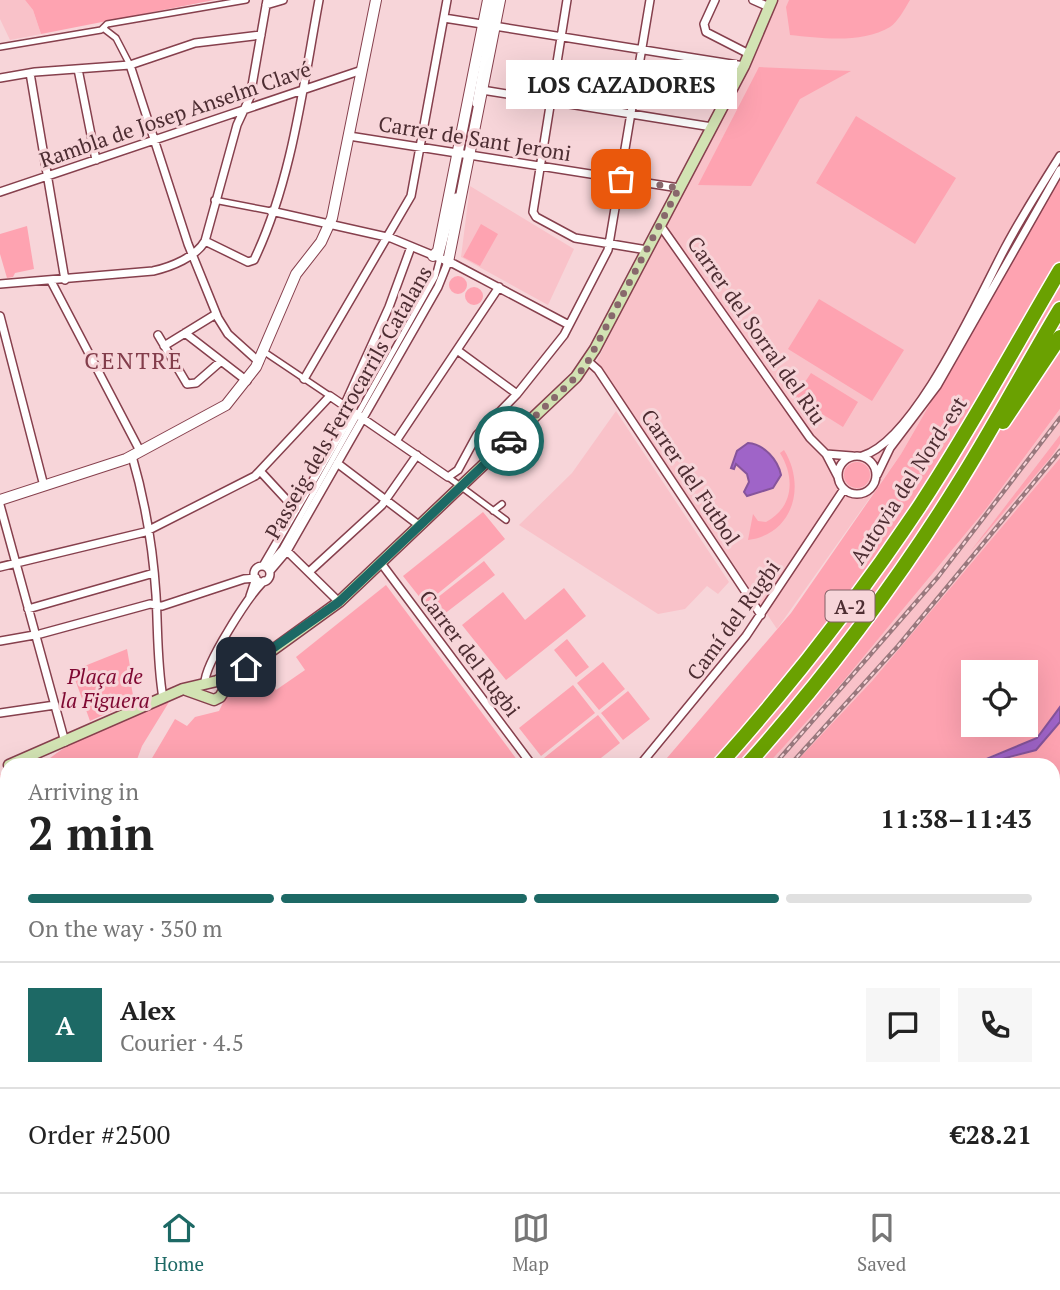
<!DOCTYPE html>
<meta charset="utf-8">
<style>
:root{--surface:#fff;--page:#f6f6f6;--text:#222;--muted:#767676;--line:#e0e0e0;--accent:#1d6965}
body{margin:0;font-family:"PT Serif",serif;background:var(--page);color:var(--text);height:100vh;display:flex;flex-direction:column;font-size:26px;white-space:nowrap}
*{box-sizing:border-box;margin:0}
p{font-size:23px;color:var(--muted)}
.icon{flex:none;width:38px;height:38px;fill:none;stroke:currentColor;stroke-width:2;stroke-linecap:round;stroke-linejoin:round}
.map{position:relative;flex:1;overflow:hidden}
.panel{position:absolute;left:0px;top:758px;width:1060px;height:436px;display:flex;flex-direction:column;background:var(--surface);border-radius:21px 21px 0 0;box-shadow:0 7px 28px #0002}
.panel>*{flex:none}
.tools{position:absolute;left:961px;top:660px;display:grid;gap:14px}
.tools a{display:grid;place-items:center;width:77px;height:77px;border-radius:0px;background:var(--surface);box-shadow:0 7px 28px #0002;font-size:35px}
.pin{position:absolute;display:grid;place-items:center;width:60px;height:60px;color:#fff;margin:-30px;border-radius:14px;box-shadow:0 4px 10px #0006}
.courier{position:absolute;display:grid;place-items:center;width:70px;height:70px;margin:-35px;border:5px solid #1d6965;border-radius:50%;background:#fff;color:#222;box-shadow:0 2px 9px #0007}
.bubble{position:absolute;height:49px;border-radius:0px;background:var(--surface);box-shadow:0 7px 28px #0002;font-size:23px;font-weight:700;line-height:49px;text-align:center}
.overview em{font-style:normal;font-weight:700}
.overview div{display:flex;flex-direction:column-reverse}
.overview{display:flex;align-items:center;justify-content:space-between;height:119px;padding:0 28px}
h1{font-size:46px;font-weight:700;line-height:52px}
.bar{display:grid;grid-template-columns:repeat(4,1fr);gap:10px 7px;align-content:center;height:84px;padding:0 28px}
.bar i{height:9px;border-radius:5px;background:var(--line)}
.bar .on{background:var(--accent)}
.bar p{grid-column:span 4}
.line{display:flex;align-items:center;gap:18px;padding:0 28px;border-top:2px solid var(--line)}
.line div{flex:1}
.round{display:grid;place-items:center;flex:none;width:74px;height:74px;border-radius:0px;background:var(--page)}
.menu{display:flex;justify-content:space-around;align-items:center;height:98px;border-top:2px solid var(--line);background:var(--surface);font-size:19px;color:var(--muted)}
.menu a{display:grid;justify-items:center;gap:4px}
.menu .on{color:var(--accent)}
.map>svg:first-child{display:block}
</style>
<div class="map">
<svg width="1060" height="1192" viewBox="0 0 1060 1192">
<rect width="100%" height="100%" fill="#f7d5d9"/>
<path fill="#f9c2c9" d="M0,0H25L33,10L41,34L10,40L0,19Z
M776,0H1060V178L901,454L777,629L597,361Z
M470,186L574,249L548,305L461,257Z
M1060,409V435L984,534L1060,444V458L872,681L793,765H767L841,684L986,509Z
M616,411L729,582L718,594L707,586L685,609L658,614L519,525L572,473Z
M7,1135V1167L0,1192V1164Z"/>
<path fill="#fea3b1" fill-rule="evenodd" d="M25,0H214L41,34L33,10Z
M789,0H910C905,8 898,22 890,27C862,44 820,38 790,35L786,7Z
M759,67L851,71L800,99L751,186L698,185Z
M856,116L956,178L915,244L816,183Z
M1060,178V409L986,509L841,684L767,765H661L791,613L901,454Z
M481,224L498,234L480,266L463,257Z
M27,226L34,269L15,273L13,277L7,278L0,254V234Z
M449 285a9 9 0 1 1 18 0a9 9 0 1 1-18 0Z
M465 296a9 9 0 1 1 18 0a9 9 0 1 1-18 0Z
M819,299L904,350L872,401L788,349Z
M811,373L858,402L843,427L795,397Z
M1060,435V444L1051,457L970,552Z
M784,450C806,485 794,534 748,540L753,514L758,521L766,522C794,507 795,477 780,453Z
M1060,458V707L1037,738L986,758L979,765H793L872,681ZM973,672H1026V724H973Z
M844 475a13 13 0 1 1 26 0a13 13 0 1 1-26 0Z
M483,512L505,539L425,604L403,576Z
M484,561L495,575L439,618L428,605Z
M386,585L521,765H148L175,719L187,726L195,717L219,711L233,682L264,661L276,690L305,670L296,657Z
M564,588L586,616L506,680L462,625L503,592L525,620Z
M567,639L589,667L576,677L554,650Z
M127,649L132,678L127,680L131,684L134,701L90,721L72,671Z
M603,662L625,689L599,710L577,683Z
M573,685L595,713L541,756L519,728Z
M628,691L650,719L623,740L601,713Z
M169,702L142,746L135,765H42C76,734 126,719 169,702Z
M598,715L620,743L592,765H549L544,758Z
M1060,722V780L1054,790V765H988L1036,750Z
M7,771V870L0,873V774Z
M1060,811V900L1054,907V818Z
M0,876L7,877V1135L0,1164Z
M7,1167V1186L341,1187L335,1192H1Z
M374,1186L592,1187L585,1192H368Z
M664,1187H773L767,1192H657Z"/>
<path fill="#9f64c8" stroke="#86549b" stroke-width="2" d="M748,443C764,444 778,460 781,475L773,488L747,496L744,492L749,482L747,474L736,464L734,469L731,468L737,451Z
M1060,707V722L1036,750L979,765L986,759L1037,738Z
M1060,780V811L1054,818V790Z"/>
<g fill="none" stroke-linecap="round" stroke-linejoin="round">
<path stroke="#86549b" stroke-width="2" d="M1054,923L1060,916
M1054,1061L1060,1056
M784,1192L790,1186
M914,1192L916,1186"/>
<defs>
<path id="pedestrian" d="M103,28L116,38L130,65
M0,47L101,30L107,24L246,0
M475,104L494,0
M214,200L271,211
M263,351L330,396
M448,477L506,520
M493,511L502,504
M268,565L282,549L435,277L456,196"/>
<path id="minor" d="M567,0L533,212L536,217L575,238L647,250
M715,0L704,24L706,32L749,54
M753,0L769,7
M266,5L283,0
M444,18L744,66
M130,65L188,244L218,318L228,334L259,362
M78,69L96,160
M30,73L65,280
M0,78L35,72L130,65L195,43L261,35
M482,90L712,127
M349,136L679,188
M0,192L362,70
M271,211L391,238L454,264L569,325
M660,225L810,438L826,454L838,477
M205,241L248,262L254,260C292,181 303,86 319,0
M51,281L140,451
M0,284L153,271C171,267 196,257 205,241L237,125L250,97L267,0
M0,316L44,486
M185,333L247,381
M158,335L187,384L196,383L220,362
M164,346L216,314
M457,350L517,394
M588,361L598,370L761,615
M304,379L411,196L447,0
M344,406L389,307L411,247
M396,441L499,287
M826,454L852,456
M838 475a19 19 0 1 1 38 0a19 19 0 1 1-38 0Z
M132,456C145,501 153,548 156,595C158,630 157,663 163,698
M862,456C915,441 979,297 1005,248C1022,216 1041,186 1060,156
M337,463L420,526
M260,471L296,510
M877,475L890,448L937,386L1060,170
M0,505L65,742
M287,551L339,602
M381,563L532,765
M263,566L353,412
M254 574a8 8 0 1 1 16 0a8 8 0 1 1-16 0Z
M0,567L145,532L255,476L330,396L448,477L458,470L477,435L517,394L564,335L608,250L650,0
M270,571L287,551L438,287L448,262
M309,572L382,505L417,455
M28,609L154,573
M0,641L40,634L150,604L162,606L244,579L256,578L250,596
M205,683C204,665 249,595 264,581
M0,713L55,705
M640,765L746,636L844,489
M1054,913L1060,907"/>
<path id="tertiary" d="M433,256L438,251L488,0
M448,262L500,0
M0,500L126,459L226,405L256,367L296,274L321,242L332,218L376,0"/>
<path id="secondary" d="M186,690L214,700L220,697L234,675
M9,765L183,689L217,681L263,657L339,602L576,377L595,349L744,66L772,0"/>
<path id="motorway" d="M1003,422L1060,337
M719,765C793,682 860,596 921,504C971,428 1014,348 1060,270
M747,765C825,677 896,584 958,484C994,427 1025,367 1060,309
M198,1192L207,1186
M218,1192L227,1186
M250,1192L258,1186
M266,1192L274,1186"/>
</defs>
<use href="#pedestrian" stroke="#86404d" stroke-width="8"/>
<use href="#minor" stroke="#86404d" stroke-width="10"/>
<use href="#tertiary" stroke="#86404d" stroke-width="12"/>
<use href="#secondary" stroke="#86404d" stroke-width="13"/>
<use href="#motorway" stroke="#fff" stroke-width="17"/>
<use href="#pedestrian" stroke="#fff" stroke-width="5"/>
<use href="#minor" stroke="#fff" stroke-width="7"/>
<use href="#tertiary" stroke="#fff" stroke-width="10"/>
<use href="#secondary" stroke="#d2e3b3" stroke-width="10"/>
<use href="#motorway" stroke="#6aa101" stroke-width="14"/>
<defs>
<path id="rail" d="M774,765L938,577L1060,418
M790,765L898,646L1060,451
M0,1188L7,1158
M348,1192L353,1186
M362,1192L367,1186"/>
</defs>
<use href="#rail" stroke="#99787d" stroke-width="4.5"/>
<use href="#rail" stroke="#f7d5d9" stroke-width="2" stroke-dasharray="5" stroke-linecap="butt"/>
</g>
<g fill="none" stroke-linecap="round" stroke-linejoin="round">
<path stroke="#88686c" stroke-width="7" stroke-dasharray="0 12.6" d="M509,441L576,377L586,365L679,188L621,179"/>
<path stroke="#1d6965" stroke-width="9" d="M246,667L339,602L509,441"/>
</g>
<g text-anchor="middle" dominant-baseline="central" stroke-width="6" stroke-linejoin="round" paint-order="stroke">
<rect fill="#f7d5d9" stroke="#805f64" stroke-width="2" x="825.5" y="590.5" width="49" height="31" rx="5"/>
<g font-size="19" font-weight="bold" fill="#4d2d32">
<text x="850" y="606">A-2</text>
</g>
<g font-size="21" fill="#4d2d32" stroke="#f7d5d9">
<text transform="translate(175 114) rotate(-19)">Rambla de Josep Anselm Clavé</text>
<text transform="translate(475 138) rotate(9)">Carrer de Sant Jeroni</text>
<text transform="translate(757 330) rotate(55)">Carrer del Sorral del Riu</text>
<text transform="translate(348 402) rotate(-60)">Passeig dels Ferrocarrils Catalans</text>
<text transform="translate(691 477) rotate(56)">Carrer del Futbol</text>
<text transform="translate(908 480) rotate(-57)">Autovia del Nord-est</text>
<text transform="translate(733 620) rotate(-54)">Camí del Rugbi</text>
<text transform="translate(470 653) rotate(53)">Carrer del Rugbi</text>
</g>
<g font-size="21" font-style="italic" fill="#7f0832" stroke="#f7d5d9">
<text x="105" y="676">Plaça de<tspan x="105" dy="24">la Figuera</tspan></text>
</g>
<g font-size="23" letter-spacing="2" fill="#833d4b" stroke="#f7d5d9">
<text x="134" y="360">CENTRE</text>
</g>
</g>
</svg>
<div class="tools">
<a><svg class="icon" aria-label="locate" viewBox="0 0 24 24"><circle cx="12" cy="12" r="6"/><path d="M12 2v4M12 18v4M2 12h4M18 12h4"/></svg></a>
</div>
<div class="pin" style="left:621px;top:179px;background:#ea580c"><svg class="icon" aria-label="bag" viewBox="0 0 24 24"><path d="M5 8h14l-1 12H6zM9 8a3 3 0 0 1 6 0"/></svg></div>
<div class="pin" style="left:246px;top:667px;background:#1f2937"><svg class="icon" aria-label="home" viewBox="0 0 24 24"><path d="M3 11l9-7 9 7M6 9v11h12V9"/></svg></div>
<div class="courier" style="left:509px;top:441px"><svg class="icon" aria-label="car" viewBox="0 0 24 24"><path d="M5 17H2v-5l4-1 3-4h7l3 4 3 1v5h-3M9 17h6M6 11h13"/><circle cx="7" cy="17" r="2"/><circle cx="17" cy="17" r="2"/></svg></div>
<div class="bubble" style="left:506px;top:60px;width:231px">LOS CAZADORES</div>
<section class="panel">
<div class="overview"><div><h1>2 min</h1><p>Arriving in</p></div><em>11:38–11:43</em></div>
<div class="bar"><i class="on"></i><i class="on"></i><i class="on"></i><i></i><p>On the way · 350 m</p></div>
<div class="line" style="height:126px"><b class="round" style="background:var(--accent);color:#fff">A</b><div><b>Alex</b><p>Courier · 4.5</p></div><a class="round"><svg class="icon" aria-label="chat" viewBox="0 0 24 24"><path d="M4 5h16v11H9l-5 4z"/></svg></a><a class="round"><svg class="icon" aria-label="phone" viewBox="0 0 24 24"><path d="M5 4h4l2 5-3 2q2 4 5 5l2-3 5 2v4C11 20 4 13 5 4z"/></svg></a></div>
<div class="line" style="height:91px"><div>Order #2500</div><b>€28.21</b></div>
</section>
</div>
<nav class="menu">
<a class="on"><svg class="icon" aria-label="home" viewBox="0 0 24 24"><path d="M3 11l9-7 9 7M6 9v11h12V9"/></svg>Home</a>
<a><svg class="icon" aria-label="map" viewBox="0 0 24 24"><path d="M3 6l6-2 6 2 6-2v14l-6 2-6-2-6 2zM9 4v14M15 6v14"/></svg>Map</a>
<a><svg class="icon" aria-label="saved" viewBox="0 0 24 24"><path d="M7 4h10v16l-5-4-5 4z"/></svg>Saved</a>
</nav>
